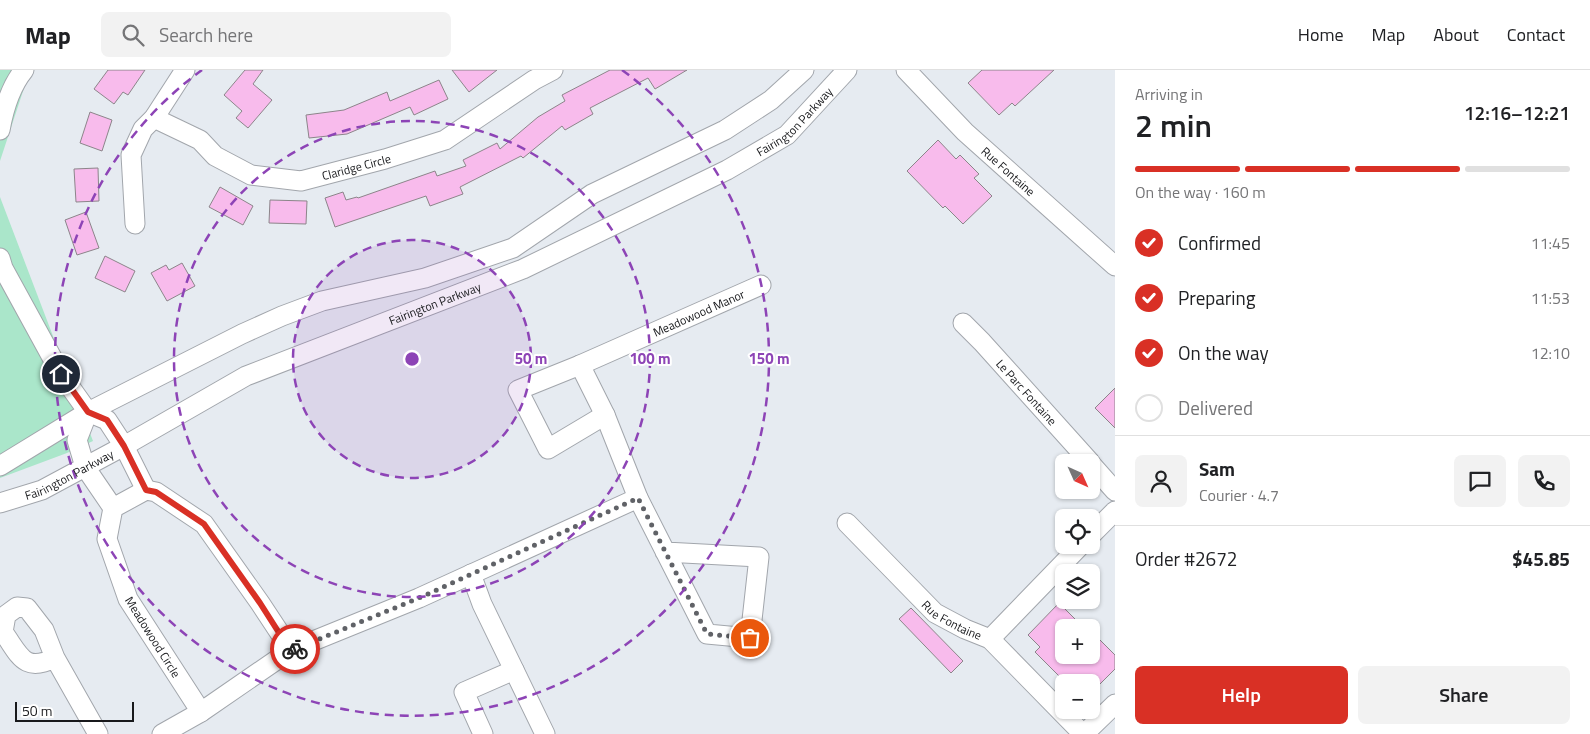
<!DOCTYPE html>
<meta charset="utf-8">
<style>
:root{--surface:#fff;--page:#f2f2f2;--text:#202124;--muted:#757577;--line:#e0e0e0;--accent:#d93025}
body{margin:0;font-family:"Titillium Web",sans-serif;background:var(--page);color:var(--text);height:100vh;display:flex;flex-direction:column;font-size:19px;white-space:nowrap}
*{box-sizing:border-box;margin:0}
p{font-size:16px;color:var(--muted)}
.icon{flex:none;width:28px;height:28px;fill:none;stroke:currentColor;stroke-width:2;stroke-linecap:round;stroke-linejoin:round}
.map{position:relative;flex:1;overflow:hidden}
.drawer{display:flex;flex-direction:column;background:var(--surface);width:475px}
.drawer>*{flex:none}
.needle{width:32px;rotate:135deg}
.fabs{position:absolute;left:1055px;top:384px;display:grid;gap:10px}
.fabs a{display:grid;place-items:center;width:45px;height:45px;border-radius:8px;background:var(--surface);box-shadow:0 1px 4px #0004;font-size:25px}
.scale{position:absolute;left:15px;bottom:12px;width:119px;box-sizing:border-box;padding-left:5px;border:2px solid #18191c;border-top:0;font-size:14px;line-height:18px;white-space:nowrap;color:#18191c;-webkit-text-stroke:4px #fff;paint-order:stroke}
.pin{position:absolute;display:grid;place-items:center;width:42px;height:42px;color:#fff;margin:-21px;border:2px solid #fff;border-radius:50%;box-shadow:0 1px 5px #0007}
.courier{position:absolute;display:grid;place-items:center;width:50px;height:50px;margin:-25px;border:4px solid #d93025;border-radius:50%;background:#fff;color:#222;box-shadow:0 1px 6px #0007}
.summary em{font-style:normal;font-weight:600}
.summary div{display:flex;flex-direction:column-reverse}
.summary{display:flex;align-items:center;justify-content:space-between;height:85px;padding:0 20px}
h1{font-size:32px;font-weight:600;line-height:38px}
.bar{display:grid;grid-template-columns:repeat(4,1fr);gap:8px 5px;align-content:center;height:60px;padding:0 20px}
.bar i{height:6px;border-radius:4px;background:var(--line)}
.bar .active{background:var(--accent)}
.bar p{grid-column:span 4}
.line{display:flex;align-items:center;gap:12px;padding:0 20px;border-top:1px solid var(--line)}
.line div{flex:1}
.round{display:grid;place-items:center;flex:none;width:52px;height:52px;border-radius:8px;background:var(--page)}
ol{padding:0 20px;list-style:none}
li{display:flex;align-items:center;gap:15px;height:55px}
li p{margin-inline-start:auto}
li .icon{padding:5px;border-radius:50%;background:var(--accent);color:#fff;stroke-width:4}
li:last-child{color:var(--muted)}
li i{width:28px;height:28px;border:2px solid var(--line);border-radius:50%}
.button{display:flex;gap:10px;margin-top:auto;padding:10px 20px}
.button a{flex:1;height:58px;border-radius:8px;background:var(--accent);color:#fff;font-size:20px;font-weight:600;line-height:58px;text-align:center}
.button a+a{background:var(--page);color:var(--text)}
header{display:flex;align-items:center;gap:30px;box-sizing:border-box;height:70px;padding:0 25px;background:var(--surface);border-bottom:1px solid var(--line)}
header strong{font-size:24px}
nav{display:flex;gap:28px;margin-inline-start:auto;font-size:18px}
.search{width:350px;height:45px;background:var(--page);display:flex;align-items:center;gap:12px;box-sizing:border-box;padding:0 18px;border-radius:8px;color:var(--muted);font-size:19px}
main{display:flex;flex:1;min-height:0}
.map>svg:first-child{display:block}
</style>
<header>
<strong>Map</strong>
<div class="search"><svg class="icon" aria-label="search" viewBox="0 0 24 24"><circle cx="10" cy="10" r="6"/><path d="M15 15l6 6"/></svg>Search here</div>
<nav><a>Home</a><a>Map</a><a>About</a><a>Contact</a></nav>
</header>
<main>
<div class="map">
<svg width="1115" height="664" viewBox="0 0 1115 664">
<rect width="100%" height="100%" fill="#e6ebf1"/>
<path fill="#aae6ca" d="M0,0H30L0,91Z
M0,127L93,371L67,383L0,408Z"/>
<path fill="#f8bbec" stroke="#8c858a" d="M108,0H145L128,25L123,22L114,34L94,19Z
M245,0H263L253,14L272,30L248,58L236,48L242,41L224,25Z
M452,0H497L469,22Z
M610,0H687L655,19L648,8L590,38L593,44L565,60L562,56L523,88L521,86L460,117L463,124L430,136L426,126L335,157L325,128L343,122L346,130L357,127L358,128L435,101L437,106L466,96L463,90L497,73L500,79L538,47L565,31L562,25Z
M982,0H1054L1015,36L1012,33L999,45L968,13Z
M439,10L448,29L414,45L410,37L347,64L309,68L306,45L344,40L387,22L390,31Z
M90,42L112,50L102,81L80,73Z
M938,70L956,89L960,85L979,104L974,108L992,126L963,154L945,136L943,138L907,101Z
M98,98L99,131L76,132L74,99Z
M220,117L253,136L243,155L209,137Z
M270,130L307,131L306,154L269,153Z
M86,142L99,178L77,185L65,150Z
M105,186L135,201L125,222L95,208Z
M182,193L195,216L167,231L151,203L166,195L169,200Z
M1115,318V358L1095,338Z
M1059,533L1084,558H1064V585H1091V561L1115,585V599L1091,623V612H1065L1035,582L1040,577L1028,565Z
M911,538L963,591L951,603L899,549Z"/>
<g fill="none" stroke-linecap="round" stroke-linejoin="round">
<defs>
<g id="minor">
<path id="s1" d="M906,0L965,62L1115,196"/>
<path id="s2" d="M154,48L200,70L215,86L251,105L301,111L385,89L445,70L534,10L553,0"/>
<path d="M0,60C4,38 10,17 24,0"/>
<path d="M135,154L131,85L143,59L154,48L185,0"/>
<path d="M0,188L3,198L61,304L88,342L107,350L124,376L146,420"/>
<path id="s3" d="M963,253L982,272L1090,392"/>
<path d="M580,295L605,345L638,428L707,564L750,568L759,487L665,482"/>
<path d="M88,342L77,370L85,397L113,438"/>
<path id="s4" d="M605,345L548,379L518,320L580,295L761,215"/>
<path d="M1091,394L1115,421"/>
<path d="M0,396L88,342L242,264L282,246L322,231L425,208L513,178L592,124L725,60L771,30L804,0"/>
<path id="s5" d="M0,433L42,420L124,376L246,306L523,199L727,100L787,65L847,0"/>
<path id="s6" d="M847,453L935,543L965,559L990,569L1083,664"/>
<path d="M1091,465L1115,441"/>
<path d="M471,504L482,534L545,664"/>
<path d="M990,569L1081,475"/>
<path d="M55,588C23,603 20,585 3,562L6,545L17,537L27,538L44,560L55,588L98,664"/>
<path d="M201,642L128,529L107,469L113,438L146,420L156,422L204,454L260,533L291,580"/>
<path d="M162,664L201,642L291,580L419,528L638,428"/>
<path d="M483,664L464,622L514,600"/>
<path d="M1084,664L1115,634"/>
</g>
</defs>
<use href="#minor" stroke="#a2a6ac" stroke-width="21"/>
<use href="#minor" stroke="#fff" stroke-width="19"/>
</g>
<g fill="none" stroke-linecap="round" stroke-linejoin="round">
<path stroke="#606267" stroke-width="5" stroke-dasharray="0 9" d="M295,579L419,528L638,428L707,564L750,568"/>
<path stroke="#d93025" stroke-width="6" d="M61,304L88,342L107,350L124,376L146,420L156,422L204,454L260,533L290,580L295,579"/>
</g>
<circle cx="412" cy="289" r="119" fill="#8d44b6" fill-opacity=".12"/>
<g fill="none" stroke="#8d44b6" stroke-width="2.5" stroke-dasharray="9 6">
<circle cx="412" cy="289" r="119"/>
<circle cx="412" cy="289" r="238"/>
<path d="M622 0A357 357 0 1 1 202 0"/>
</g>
<g text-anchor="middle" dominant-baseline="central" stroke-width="4" stroke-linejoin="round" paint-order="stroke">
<g font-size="12" fill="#18191c" stroke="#fff">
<text stroke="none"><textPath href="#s5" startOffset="885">Fairington Parkway</textPath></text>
<text stroke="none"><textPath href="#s2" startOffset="221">Claridge Circle</textPath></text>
<text stroke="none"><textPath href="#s1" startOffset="144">Rue Fontaine</textPath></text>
<text stroke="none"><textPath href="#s5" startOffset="480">Fairington Parkway</textPath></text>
<text stroke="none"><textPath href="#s4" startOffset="329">Meadowood Manor</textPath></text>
<text stroke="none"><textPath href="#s3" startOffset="94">Le Parc Fontaine</textPath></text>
<text stroke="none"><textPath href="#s5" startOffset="75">Fairington Parkway</textPath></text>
<text stroke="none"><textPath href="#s6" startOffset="144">Rue Fontaine</textPath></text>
<text transform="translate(153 567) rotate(58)">Meadowood Circle</text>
</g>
</g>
<circle cx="412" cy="289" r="8" fill="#8d44b6" stroke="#fff" stroke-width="2.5"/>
<g font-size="15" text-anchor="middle" font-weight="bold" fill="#8d44b6" stroke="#fff" stroke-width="4" stroke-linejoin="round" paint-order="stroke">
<text x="531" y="294">50 m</text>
<text x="650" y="294">100 m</text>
<text x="769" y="294">150 m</text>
</g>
</svg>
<div class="fabs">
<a><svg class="needle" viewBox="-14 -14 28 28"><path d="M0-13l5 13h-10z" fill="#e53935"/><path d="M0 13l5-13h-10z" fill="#757577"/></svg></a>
<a><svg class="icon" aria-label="locate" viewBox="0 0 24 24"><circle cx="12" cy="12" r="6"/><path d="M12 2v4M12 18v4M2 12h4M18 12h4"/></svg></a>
<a><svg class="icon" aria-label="layers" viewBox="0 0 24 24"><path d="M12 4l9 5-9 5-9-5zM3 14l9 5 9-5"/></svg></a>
<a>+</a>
<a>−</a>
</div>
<div class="scale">50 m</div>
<div class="pin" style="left:750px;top:568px;background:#ea580c"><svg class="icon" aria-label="bag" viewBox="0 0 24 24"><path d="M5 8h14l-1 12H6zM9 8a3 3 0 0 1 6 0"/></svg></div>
<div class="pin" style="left:61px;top:304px;background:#1f2937"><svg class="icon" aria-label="home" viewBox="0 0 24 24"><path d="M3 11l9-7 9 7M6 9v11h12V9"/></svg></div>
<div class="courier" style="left:295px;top:579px"><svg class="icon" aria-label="bike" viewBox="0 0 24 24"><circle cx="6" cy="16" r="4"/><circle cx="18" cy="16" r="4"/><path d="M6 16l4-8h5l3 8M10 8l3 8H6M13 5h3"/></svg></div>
</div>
<section class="drawer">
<div class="summary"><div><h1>2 min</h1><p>Arriving in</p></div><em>12:16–12:21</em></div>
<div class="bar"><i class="active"></i><i class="active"></i><i class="active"></i><i></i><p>On the way · 160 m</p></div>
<ol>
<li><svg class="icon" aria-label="check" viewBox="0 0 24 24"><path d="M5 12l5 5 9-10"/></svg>Confirmed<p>11:45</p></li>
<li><svg class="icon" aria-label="check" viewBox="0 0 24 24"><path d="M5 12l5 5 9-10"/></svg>Preparing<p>11:53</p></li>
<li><svg class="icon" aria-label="check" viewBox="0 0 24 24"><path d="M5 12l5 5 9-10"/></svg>On the way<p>12:10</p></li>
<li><i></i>Delivered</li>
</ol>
<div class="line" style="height:90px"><a class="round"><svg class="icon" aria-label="person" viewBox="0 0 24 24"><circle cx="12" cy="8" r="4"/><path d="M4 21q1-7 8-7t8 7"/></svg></a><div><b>Sam</b><p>Courier · 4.7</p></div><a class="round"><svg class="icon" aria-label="chat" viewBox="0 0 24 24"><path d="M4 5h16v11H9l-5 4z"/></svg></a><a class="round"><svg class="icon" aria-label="phone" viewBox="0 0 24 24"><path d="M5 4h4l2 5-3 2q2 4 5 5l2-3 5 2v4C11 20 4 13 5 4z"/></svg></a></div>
<div class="line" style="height:65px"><div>Order #2672</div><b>$45.85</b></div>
<div class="button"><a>Help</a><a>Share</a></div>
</section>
</main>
